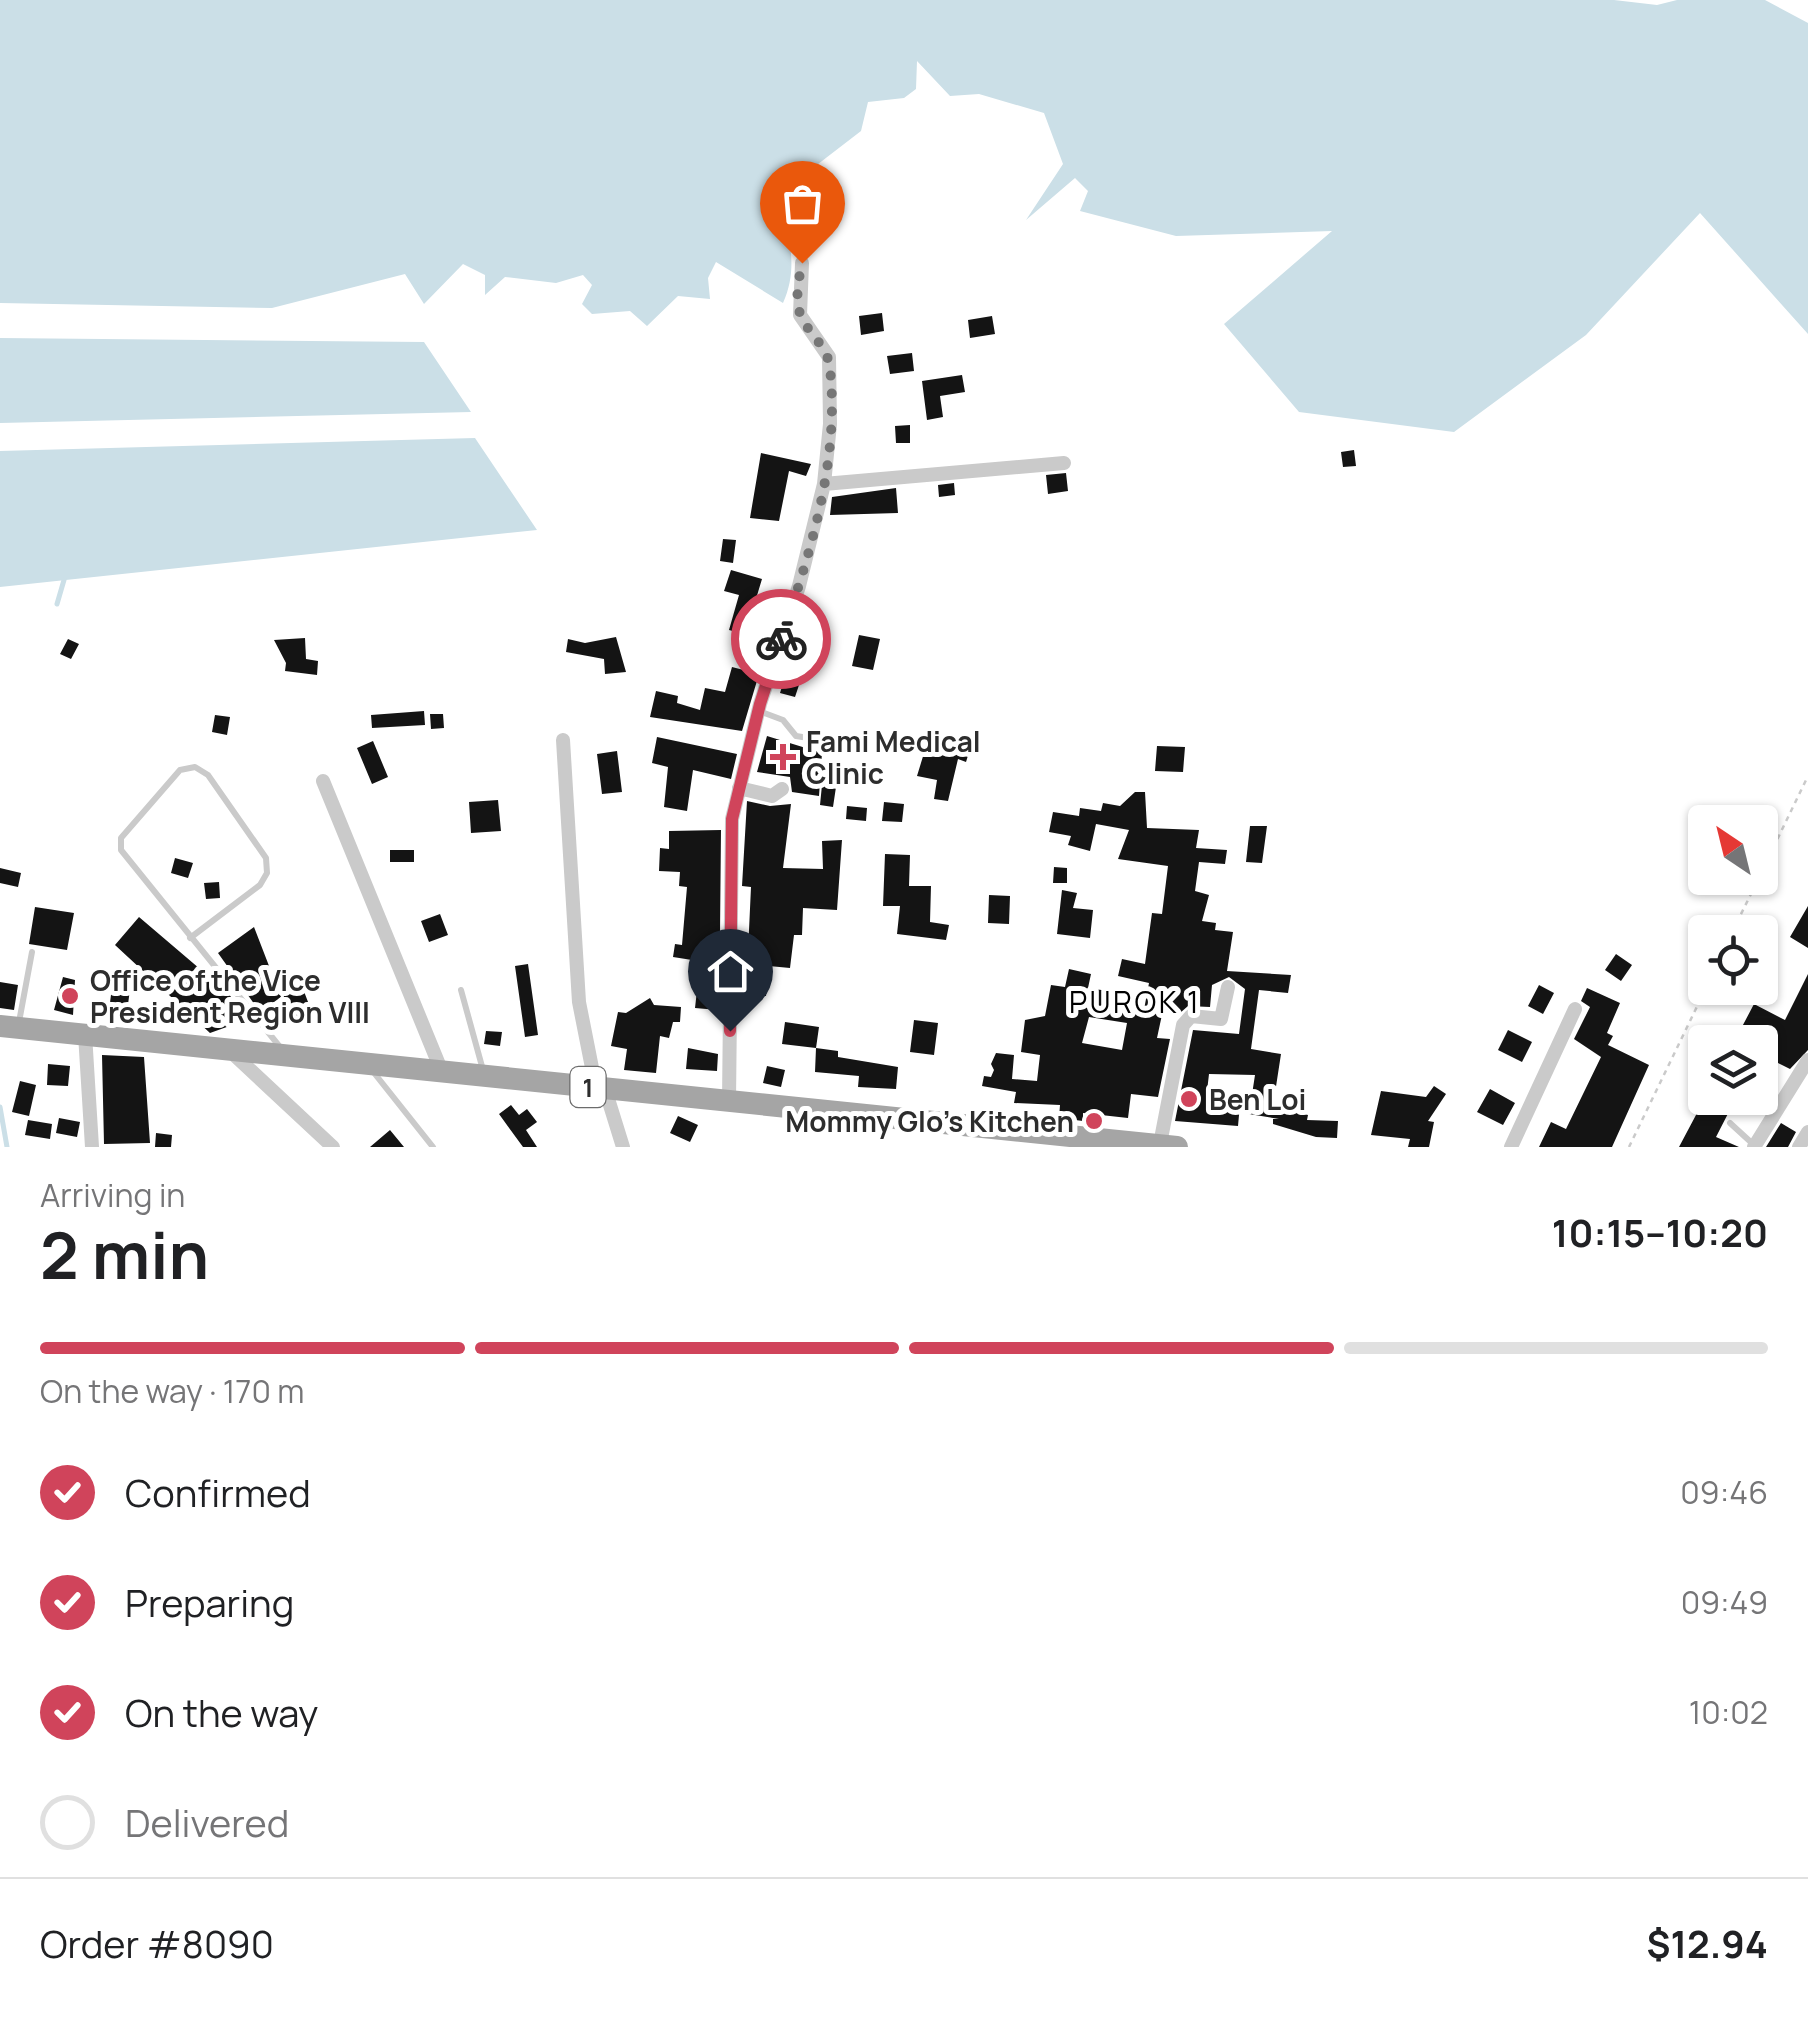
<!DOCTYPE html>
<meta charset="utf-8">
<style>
:root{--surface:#fff;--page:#f6f6f6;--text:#202124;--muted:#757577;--line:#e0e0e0;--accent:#d0445b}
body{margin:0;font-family:Manrope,sans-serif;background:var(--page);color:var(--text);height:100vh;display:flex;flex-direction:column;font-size:38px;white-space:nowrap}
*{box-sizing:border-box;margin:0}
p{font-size:32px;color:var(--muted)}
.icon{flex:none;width:55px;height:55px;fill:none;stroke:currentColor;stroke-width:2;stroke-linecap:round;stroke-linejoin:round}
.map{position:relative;height:1147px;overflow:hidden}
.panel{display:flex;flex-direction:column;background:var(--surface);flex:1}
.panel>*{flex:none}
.needle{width:65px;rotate:325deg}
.fabs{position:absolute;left:1688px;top:805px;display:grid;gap:20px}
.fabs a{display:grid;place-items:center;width:90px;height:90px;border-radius:10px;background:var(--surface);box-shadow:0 2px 8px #0004;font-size:50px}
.pin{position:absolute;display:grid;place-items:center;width:85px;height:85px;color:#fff;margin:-102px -42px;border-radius:50% 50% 50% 0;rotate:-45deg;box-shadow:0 0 10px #0007}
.pin .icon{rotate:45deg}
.courier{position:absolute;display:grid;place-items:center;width:100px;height:100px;margin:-50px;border:8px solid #d0445b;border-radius:50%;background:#fff;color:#222;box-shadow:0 2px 12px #0007}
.head em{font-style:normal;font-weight:700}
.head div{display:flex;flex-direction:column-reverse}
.head{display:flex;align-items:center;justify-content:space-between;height:170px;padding:0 40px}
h1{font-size:65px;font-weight:700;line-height:75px}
.bar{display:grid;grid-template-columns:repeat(4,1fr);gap:15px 10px;align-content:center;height:120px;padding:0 40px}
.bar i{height:12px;border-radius:8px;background:var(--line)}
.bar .selected{background:var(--accent)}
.bar p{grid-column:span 4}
.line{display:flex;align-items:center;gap:25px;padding:0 40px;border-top:2px solid var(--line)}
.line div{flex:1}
ol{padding:0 40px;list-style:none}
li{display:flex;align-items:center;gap:30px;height:110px}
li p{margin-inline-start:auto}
li .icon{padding:10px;border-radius:50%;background:var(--accent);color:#fff;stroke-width:4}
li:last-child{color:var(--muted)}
li i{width:55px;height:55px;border:5px solid var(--line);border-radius:50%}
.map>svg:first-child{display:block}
</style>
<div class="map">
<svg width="1808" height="1147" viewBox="0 0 1808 1147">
<rect width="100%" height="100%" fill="#fff"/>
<path fill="#cbdfe7" d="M0,0H1614L1657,5L1677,0H1765L1808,23V334L1700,213L1586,335L1454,432L1299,412L1224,324L1332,231L1176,236L1080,211L1088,191L1075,178L1026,220L1063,164L1044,113L979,94L950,96L917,61L916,89L904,98L868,102L861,131L809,171L784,203C788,240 799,267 783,303L716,262L708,278L710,299L678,296L647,326L630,311L592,314L582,304L592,285L583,275L556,283L505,277L485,295V275L463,264L424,304L405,274L272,308L0,303Z
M0,338L424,342L471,412L0,423Z
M475,438L537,530L0,587V451Z"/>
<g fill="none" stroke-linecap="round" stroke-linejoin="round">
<path stroke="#cbdfe7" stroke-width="5" d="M57,604L64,580
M0,1107L7,1147"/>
</g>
<path fill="#141414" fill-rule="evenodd" d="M882,313L884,331L861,335L859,316Z
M992,316L995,334L970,338L968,320Z
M912,353L914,371L890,374L887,356Z
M962,375L965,392L940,396L943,417L927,420L922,381Z
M910,425V443H896L895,426Z
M1354,450L1356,466L1343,467L1341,452Z
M761,453L811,464L806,476L789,471L779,521L750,518Z
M1066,473L1068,491L1048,494L1046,475Z
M954,483L955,495L939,497L938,485Z
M896,488L898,513L830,515L832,497Z
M723,539L736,540L733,563L720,561Z
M731,570L762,579L752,612L771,617L768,629L753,625L751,636L729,630L739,595L724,591Z
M859,635L880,639L873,670L852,666Z
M616,637L626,672L605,674L604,659L566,652L568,639L585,643Z
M305,638L306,659L318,661L317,675L285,671L286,663L274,640Z
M68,639L79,644L71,659L60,654Z
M732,667L759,674L742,731L650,717L656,691L678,696L677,703L700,710L705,688L725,692Z
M784,680L799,685L795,697L780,693Z
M424,711L425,725L372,728L371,715Z
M430,714H443L444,728L431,729Z
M215,715L230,717L227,735L212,732Z
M767,736L822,753L819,796L792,792L790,777L757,772Z
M657,737L737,754L731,779L693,770L687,811L664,807L668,767L652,763Z
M928,740L970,749L966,762L958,759L948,801L934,799L937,780L917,776Z
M373,741L388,777L372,784L357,748Z
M1157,746L1185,747L1183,772L1155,771Z
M617,751L622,792L602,794L597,754Z
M822,785L836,787L833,807L820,805Z
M1135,792H1145L1147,828L1199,830L1196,848L1227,850L1225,864L1199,862L1195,891L1209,895L1202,921L1216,923L1215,930L1233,932L1227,971L1291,975L1288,993L1259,990L1251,1049L1281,1054L1273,1106L1308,1115L1307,1120L1338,1121L1337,1138L1316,1137L1273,1124V1119H1279L1249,1114L1255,1075L1209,1074L1206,1100L1240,1104L1238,1126L1175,1121L1193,1030L1239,1034L1245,989L1229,977L1212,985L1210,1007L1188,1006L1180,1013L1163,1010L1157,1038L1170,1039L1158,1097L1131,1094L1128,1118L1083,1113V1121L1059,1118L1060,1105L1014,1103L1016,1092L982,1086L984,1076L991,1077L994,1070L991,1064L996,1053L1014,1055L1012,1079L1037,1081L1040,1055L1021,1052L1025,1020L1045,1016L1051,985L1065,987L1069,969L1091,974L1088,988L1108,991L1107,1000L1121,1002L1119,1010L1143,1015L1149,983L1118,976L1122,959L1145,964L1152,913L1162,914L1168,866L1118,859L1129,830L1096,824L1090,851L1068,845L1071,836L1049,832L1053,812L1079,816L1080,808L1101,811L1103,803L1120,806ZM1089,1017L1127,1023L1122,1050L1082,1043Z
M498,800L501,831L471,833L469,802Z
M747,801L770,806L791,804L783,868L823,869L822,841L842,840L837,910L803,908L802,935H794L790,968L769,966L766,996L746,995L751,887L742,886Z
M884,802L904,804L902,822L882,821Z
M847,806L867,808L866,821L846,819Z
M1250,826H1267L1262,863L1246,862Z
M721,830L720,934H714L709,970L720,972L718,1010L695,1008L699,973L691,972L692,960L673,957L675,944L682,945L687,887L679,886L680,872L659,871L660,848L669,849V831Z
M390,850H414V862H390Z
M885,854L910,855L909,886H931L930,922L949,925L946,940L897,934L900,906H883Z
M175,858L193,863L188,878L171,873Z
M1054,867L1067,868V883H1053Z
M0,868L21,873L18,887L0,883Z
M219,882L220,898L206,899L204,883Z
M1062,890L1077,893L1073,908L1093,910L1090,938L1057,934Z
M989,895L1010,896L1009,924L988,923Z
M1808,906V948L1790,937Z
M35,907L74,913L67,950L29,944Z
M440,914L448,935L429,942L421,921Z
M139,917L227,992L249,1019L210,1033L115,945Z
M254,927L281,997L260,1012L218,953Z
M1616,954L1632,965L1621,981L1605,970Z
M528,964L538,1035L525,1037L515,966Z
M1808,974V1050L1790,1069L1760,1054V1042H1734L1754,1004L1785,1020Z
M63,977L75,980L73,1015L54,1010Z
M300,981L313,1015L294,1023L281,989Z
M0,982L18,985L14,1010L0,1008Z
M1539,985L1554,993L1543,1014L1528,1006Z
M112,987L130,989L126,1020L108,1018Z
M1587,988L1620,1003L1607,1033L1613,1036L1608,1045L1649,1065L1612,1147H1539L1551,1122L1566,1129L1601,1057L1574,1039L1590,1007L1581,1001Z
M650,998L654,1005L681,1007L680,1022H673L669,1038L660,1036L656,1073L624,1070L627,1049L611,1046L618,1012L626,1013Z
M914,1020L938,1023L934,1055L910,1052Z
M785,1022L819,1027L816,1048L782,1044Z
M1508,1030L1532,1042L1522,1062L1498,1050Z
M486,1031L502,1032L500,1046L484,1044Z
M688,1048L718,1054L717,1071L686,1069Z
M816,1048L838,1051V1057L898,1067L896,1089L858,1087L859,1076L815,1072Z
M102,1055L144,1057L150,1143L104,1144Z
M48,1064L70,1066L68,1086L47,1085Z
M767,1066L785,1070L781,1087L763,1083Z
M20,1081L36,1085L29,1116L12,1112Z
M1434,1086L1446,1094L1428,1121L1434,1122L1429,1147H1408L1410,1139L1371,1135L1381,1091L1426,1097Z
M1490,1089L1515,1103L1503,1125L1477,1112Z
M1705,1098H1736L1716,1137L1739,1147H1679Z
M511,1105L519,1115L527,1109L537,1122L526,1130L537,1147H523L499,1114Z
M678,1116L698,1125L690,1142L670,1133Z
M59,1118L80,1122L77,1137L56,1133Z
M28,1120L52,1124L50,1139L25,1135Z
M1781,1123L1796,1132L1788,1147H1766Z
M390,1130L404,1147H370Z
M156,1133L172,1135L171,1147H155Z"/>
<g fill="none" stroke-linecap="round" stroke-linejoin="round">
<path stroke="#cacaca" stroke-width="2.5" stroke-dasharray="5 5" stroke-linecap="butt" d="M1760,875L1808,776
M1732,932L1759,878
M1629,1147L1706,988"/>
<path stroke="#cacaca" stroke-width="6" d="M759,711L783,720L796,736L859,746
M190,938L260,885L267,873L266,858L208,775L195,767L180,770L121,838V850L280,1047
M461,990L483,1070
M19,1022L32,952
M371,1069L433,1147
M1730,1123L1754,1145"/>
<path stroke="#cacaca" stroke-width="14" d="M824,484L1064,463
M563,740L579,1002L596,1088
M323,781L442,1072
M739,788L772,796L782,789
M85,1034L92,1147
M231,1052L333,1147
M605,1089L623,1147
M729,1102L732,819L760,704L799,586L824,484L830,424L829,357L800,315L802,263
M1160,1144L1183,1025L1191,1016L1221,1019L1228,987
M1511,1147L1575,1009
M1754,1147L1808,1060
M1799,1147L1808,1132"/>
<path stroke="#a5a5a5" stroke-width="22" d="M0,1026L1177,1147"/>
</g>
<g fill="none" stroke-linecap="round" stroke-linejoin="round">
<path stroke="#767676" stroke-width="10" stroke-dasharray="0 18" d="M781,639C810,555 840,459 830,369C828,346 809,335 801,316C794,300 799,279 802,263"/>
<path stroke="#d0445b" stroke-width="12" d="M730,1031L732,819L760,704L781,639"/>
</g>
<g fill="#d0445b" stroke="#fff" stroke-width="4">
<path d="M778 742h10v10h10v10h-10v10h-10v-10h-10v-10h10z"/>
<circle cx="70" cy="996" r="10"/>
<circle cx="1189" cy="1099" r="10"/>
<circle cx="1094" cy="1121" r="10"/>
</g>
<g text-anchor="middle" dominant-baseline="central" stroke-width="10" stroke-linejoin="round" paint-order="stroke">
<rect fill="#fff" stroke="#6c6c6c" stroke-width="2.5" x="570.5" y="1067" width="35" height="40" rx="8"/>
<g font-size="25" font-weight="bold" fill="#2d2d2d">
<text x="588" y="1087">1</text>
</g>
<g font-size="28" font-weight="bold" fill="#2d2d2d" stroke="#fff" text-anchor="start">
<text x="806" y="741">Fami Medical<tspan x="806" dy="32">Clinic</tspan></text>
<text x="90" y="980">Office of the Vice<tspan x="90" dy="32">President Region VIII</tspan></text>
<text x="1209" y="1099">Ben Loi</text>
<text x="1074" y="1121" text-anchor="end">Mommy Glo's Kitchen</text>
</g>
<g font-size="30" letter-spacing="2.5" fill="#000" stroke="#fff">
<text x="1135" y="1001">PUROK 1</text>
</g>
</g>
</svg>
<div class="fabs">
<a><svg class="needle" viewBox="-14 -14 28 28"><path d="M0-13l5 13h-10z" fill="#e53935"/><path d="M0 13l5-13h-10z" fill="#757577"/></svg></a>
<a><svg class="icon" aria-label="locate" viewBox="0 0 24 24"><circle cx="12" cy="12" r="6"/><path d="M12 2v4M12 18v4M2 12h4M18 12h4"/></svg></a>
<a><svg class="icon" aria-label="layers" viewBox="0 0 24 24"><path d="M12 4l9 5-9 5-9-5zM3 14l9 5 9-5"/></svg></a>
</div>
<div class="pin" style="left:802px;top:263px;background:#ea580c"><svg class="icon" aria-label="bag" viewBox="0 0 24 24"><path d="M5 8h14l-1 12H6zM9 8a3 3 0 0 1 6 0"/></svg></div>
<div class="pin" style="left:730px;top:1031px;background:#1f2937"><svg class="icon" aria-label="home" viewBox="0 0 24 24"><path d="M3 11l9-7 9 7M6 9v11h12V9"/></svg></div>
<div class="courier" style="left:781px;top:639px"><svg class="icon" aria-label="bike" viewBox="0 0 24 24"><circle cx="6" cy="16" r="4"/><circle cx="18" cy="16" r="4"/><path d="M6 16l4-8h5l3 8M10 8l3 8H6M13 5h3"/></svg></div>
</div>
<section class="panel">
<div class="head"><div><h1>2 min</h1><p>Arriving in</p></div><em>10:15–10:20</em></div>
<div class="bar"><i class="selected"></i><i class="selected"></i><i class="selected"></i><i></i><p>On the way · 170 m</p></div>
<ol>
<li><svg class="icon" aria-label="check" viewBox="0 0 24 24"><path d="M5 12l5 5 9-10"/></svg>Confirmed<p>09:46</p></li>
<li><svg class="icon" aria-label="check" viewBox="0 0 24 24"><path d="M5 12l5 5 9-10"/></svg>Preparing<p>09:49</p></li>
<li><svg class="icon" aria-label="check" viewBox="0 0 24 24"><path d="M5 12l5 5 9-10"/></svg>On the way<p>10:02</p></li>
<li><i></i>Delivered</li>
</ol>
<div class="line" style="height:130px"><div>Order #8090</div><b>$12.94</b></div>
</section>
